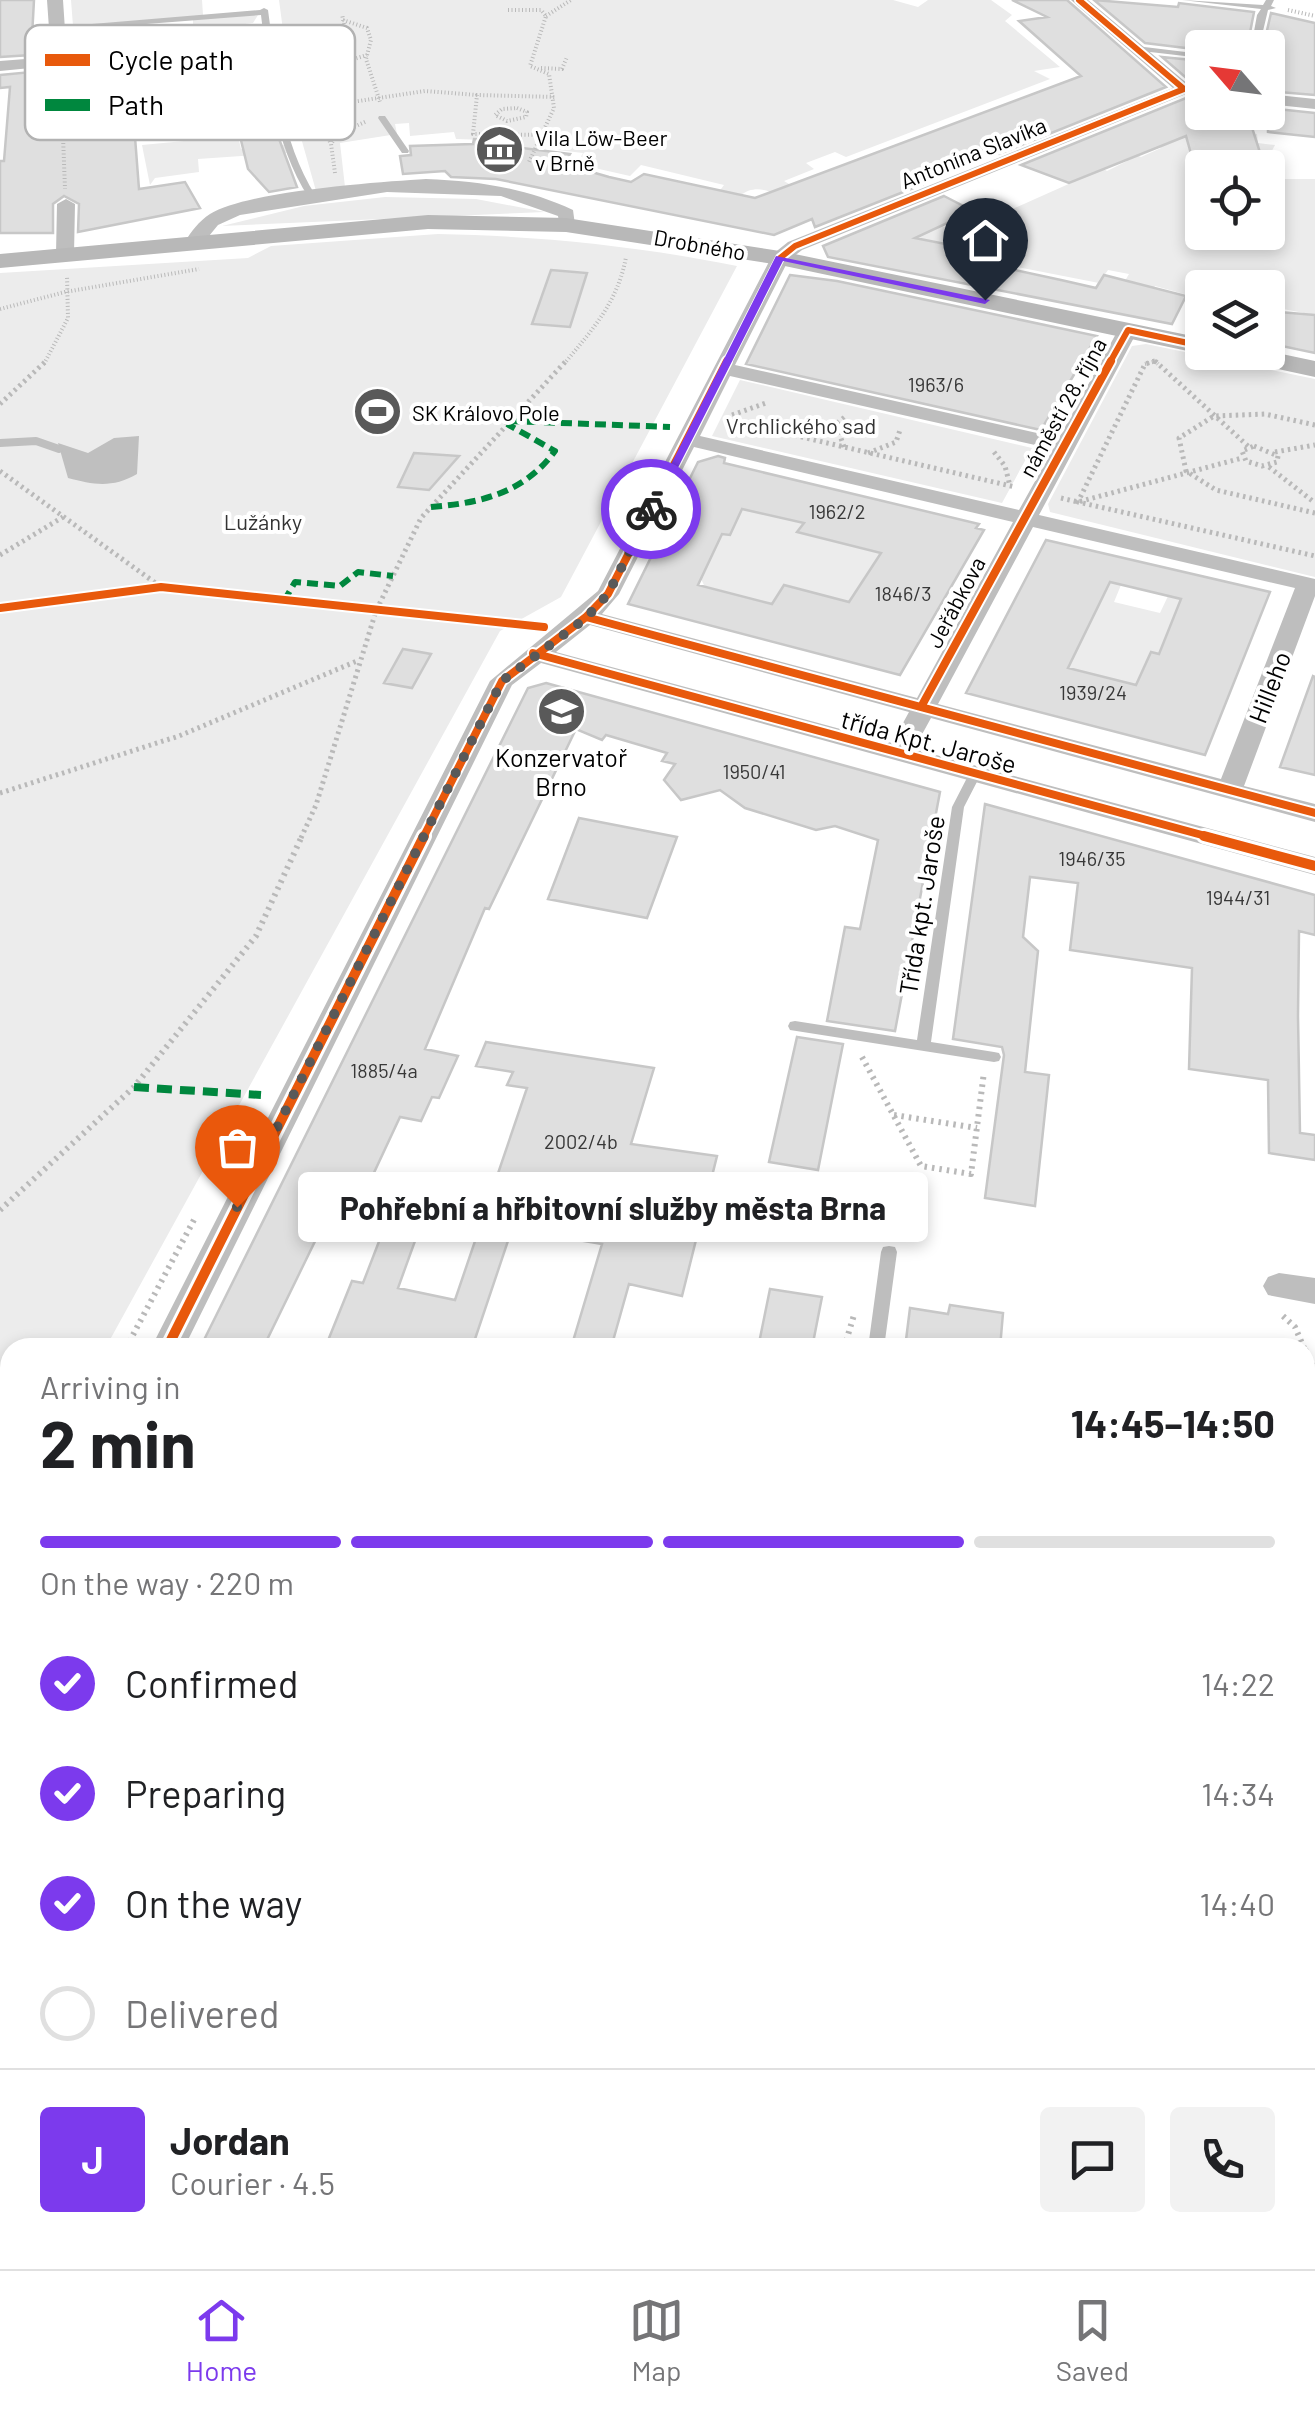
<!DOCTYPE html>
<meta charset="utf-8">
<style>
:root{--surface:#fff;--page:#f2f2f2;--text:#202124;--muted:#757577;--line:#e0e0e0;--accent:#7c3aed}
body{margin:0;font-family:Barlow,sans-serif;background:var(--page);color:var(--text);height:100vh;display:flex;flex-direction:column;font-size:38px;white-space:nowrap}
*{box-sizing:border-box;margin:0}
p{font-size:32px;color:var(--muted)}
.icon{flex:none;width:55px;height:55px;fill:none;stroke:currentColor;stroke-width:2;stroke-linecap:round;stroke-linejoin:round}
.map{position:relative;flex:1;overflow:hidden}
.drawer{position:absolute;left:0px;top:1338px;width:1315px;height:932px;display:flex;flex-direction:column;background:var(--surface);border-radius:30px 30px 0 0;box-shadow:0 5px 15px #0003}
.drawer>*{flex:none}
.needle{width:65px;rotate:298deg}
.fabs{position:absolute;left:1185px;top:30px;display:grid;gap:20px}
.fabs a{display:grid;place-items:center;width:100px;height:100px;border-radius:10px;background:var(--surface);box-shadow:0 5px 15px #0003;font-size:50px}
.pin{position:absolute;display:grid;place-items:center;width:85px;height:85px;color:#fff;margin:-102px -42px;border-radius:50% 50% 50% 0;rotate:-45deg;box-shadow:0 0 10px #0007}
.pin .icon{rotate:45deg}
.courier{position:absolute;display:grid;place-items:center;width:100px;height:100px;margin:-50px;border:8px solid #7c3aed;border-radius:50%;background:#fff;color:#222;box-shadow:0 2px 12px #0007}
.bubble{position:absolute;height:70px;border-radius:10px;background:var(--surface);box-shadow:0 5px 15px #0003;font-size:32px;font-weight:700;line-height:70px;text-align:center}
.summary em{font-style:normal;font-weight:700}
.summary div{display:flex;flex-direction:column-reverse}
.summary{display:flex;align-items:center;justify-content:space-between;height:170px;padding:0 40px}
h1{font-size:65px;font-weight:700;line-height:75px}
.bar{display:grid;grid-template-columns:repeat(4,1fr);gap:15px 10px;align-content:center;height:120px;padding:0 40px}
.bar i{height:12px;border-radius:8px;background:var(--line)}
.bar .active{background:var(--accent)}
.bar p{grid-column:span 4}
.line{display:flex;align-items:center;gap:25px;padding:0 40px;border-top:2px solid var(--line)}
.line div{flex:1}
.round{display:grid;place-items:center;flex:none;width:105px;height:105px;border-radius:10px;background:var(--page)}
ol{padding:0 40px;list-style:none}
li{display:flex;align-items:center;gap:30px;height:110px}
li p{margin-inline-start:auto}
li .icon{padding:10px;border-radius:50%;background:var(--accent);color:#fff;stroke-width:4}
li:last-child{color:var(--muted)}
li i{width:55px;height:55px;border:5px solid var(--line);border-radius:50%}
.tab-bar{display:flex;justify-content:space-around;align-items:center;height:140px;border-top:2px solid var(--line);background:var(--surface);font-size:28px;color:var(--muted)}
.tab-bar a{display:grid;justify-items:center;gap:5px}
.tab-bar .active{color:var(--accent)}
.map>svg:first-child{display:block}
</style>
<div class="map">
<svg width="1315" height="2269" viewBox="0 0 1315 2269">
<rect width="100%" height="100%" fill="#fff"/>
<path fill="#ececec" d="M71,0H202L203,15H258L253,23L212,28V48L232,49L226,53L269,52L281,127L237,132L241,149L284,145L287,153L198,159L199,172L155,178L150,185L142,145L195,140L194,118L220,113L212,101L194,103L193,39L75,49L73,28C114,27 152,32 193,29V18L73,26Z
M279,0H893L918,7L928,0H991L1012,15L1005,21L1060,67L1034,71L1050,79L846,157L835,152L806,163L814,169L784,181L796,188L775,194C764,188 750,187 740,196L718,193L724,185L641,165L630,176L577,164L583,153L549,149L556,136L544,150L514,147L515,141L456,139L454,132L410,136L409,123L395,124L397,134L340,143L345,187L316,191L294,113Z
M1191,125L1257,134L1258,143L1275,145L1264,166L1194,165L1202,188V232H1268V189H1279L1275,179H1315V315L1272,307L1268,316V288H1202V299L1155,286L1151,292L1122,286L1129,274L1108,270L1099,283L899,244L941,225L946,228L982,208L999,215L1091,174L1097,165L1107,171L1127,161L1119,156L1128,151L1141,157L1161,148L1150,142Z
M385,197L476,199L545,212L222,226L304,206Z
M438,234C541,236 637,246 737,266L561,597L500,631L106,1347L10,1348V1522L0,1540V273L248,258L271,246Z
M1146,344L1315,379V577L1050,512L1048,504L1132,346Z
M740,380L1032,448L1002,503L712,436Z
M731,508L809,514L798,532L836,542L885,532L877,610L771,605L705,587L701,579L718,533L730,535Z
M1110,582L1121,585L1114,602L1160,613L1168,596L1181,599L1162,655L1151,652L1147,660L1157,695L1083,672L1077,683L1051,658L1081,627L1087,629Z"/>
<path fill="#bfbfbf" d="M139,436L137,474C113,488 94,485 68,478L58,443L88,453L114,438Z"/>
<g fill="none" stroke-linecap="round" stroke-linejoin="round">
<path stroke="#bfbfbf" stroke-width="8" d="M0,443L36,441L59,449"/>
</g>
<path fill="#dfdfdf" stroke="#c7c7c7" stroke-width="2.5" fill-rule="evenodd" d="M0,0H34L31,55L0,57Z
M1012,0H1067L1166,87L999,154L987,148L908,178L921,185L815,227L812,219L774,235L496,179L451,177L445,171L403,174L400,156L411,155L410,146L473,144L474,139L516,141L514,147L570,154L564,164L609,177L631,182L644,174L755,198L1081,76L1019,21L1047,17Z
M1094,0L1178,7L1179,3L1254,12L1247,48L1202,50L1145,43Z
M1271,13L1315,23V95L1268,91V48H1263Z
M156,46L158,61L187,58L194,118L134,124L139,189L185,182L200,208L78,232L79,204L64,196L53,204V233H0V161H4L10,87L0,88V75L31,72L34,118L65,128L75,120L177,104L172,65L166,61L156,67L162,95L103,101L101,66L114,65L113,50Z
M1162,57L1202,61V84L1191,82Z
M1186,98L1202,99V112H1247L1265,168H1195L1186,136L1069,183L1021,165Z
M1268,108L1315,113V137L1268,132Z
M275,128L297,187L269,192L248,169L239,132Z
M944,196L973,211L915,238L976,250L968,260L1061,280L1096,288L1104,275L1186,296L1172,324L828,257L823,246Z
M551,270L587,273L570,327L532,324Z
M790,275L837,281L1097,336L1041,430L746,364Z
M1268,311L1315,315V353L1268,343Z
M414,453L459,456L429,490L398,487Z
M718,456L725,458L724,463L979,524L976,528L984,530L900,675L628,604L698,462ZM742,509L804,523L797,532L881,553L849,602L784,585L772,604L698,585L722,534L730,535Z
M1046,540L1270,592L1205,755L966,693ZM1110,582L1181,599L1159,654L1151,652L1136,685L1068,668Z
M403,649L431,654L412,688L384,683Z
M1313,676L1315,677V775L1280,767Z
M546,683L940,792L895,1031L827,1021L845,927L860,929L878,840L835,826L816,830L745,808L720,790L681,800L664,780L675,764L662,761L667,753L606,735L602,740L576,729L489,909L485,908L425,1049L458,1056L439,1098L432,1097L421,1121L400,1117L364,1194L340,1190L263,1348H200L528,688Z
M985,804L1315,895V935L1299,931L1298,1016L1300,1133L1315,1135V1160L1269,1153L1268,1080L1189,1069L1192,968L1070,950L1078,883L1030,877L1023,937L1038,951L1025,1072L1049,1075L1035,1206L985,1198L1004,1055L1002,1047L953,1039Z
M579,818L677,837L647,918L548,899Z
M797,1037L843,1044L818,1170L769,1162Z
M486,1042L654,1068L631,1144L717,1156L682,1296L629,1284L611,1348H571L602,1244L512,1229L472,1348H325L352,1281L363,1283L395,1200L428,1205L398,1288L455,1300L527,1088L507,1085L513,1072L476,1066Z
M770,1289L822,1297L812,1348H758Z
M950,1305L1003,1313L1000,1348H905L910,1308L948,1314Z"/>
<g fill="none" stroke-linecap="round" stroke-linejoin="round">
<path stroke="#b9b9b9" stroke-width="4" stroke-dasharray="1 2.5" stroke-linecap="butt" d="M508,10H541L546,16L530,66L549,74L554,108L529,162
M1288,10L1315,16
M546,16L571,0
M343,20L367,28L371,40L366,59L380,102
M287,44L294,49L348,45L342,14
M318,48L330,54L343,45
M295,50L317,58L307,66L321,69L367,55
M541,68L562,69L567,57
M321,69L323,83L310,91V103L331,144
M517,108L527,112L526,117L507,121L495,115L502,109Z
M299,110L425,91L477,95
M543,135L473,134L477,95L556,97
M63,136L65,189
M335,173L331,144L337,135L367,121
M0,309L65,292L199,269
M1155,361L1158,364
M44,364L68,318L67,276
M564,364C592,330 618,302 626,257
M1145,364L1157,361"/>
<path stroke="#b9b9b9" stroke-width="5" stroke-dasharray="2.5 4" stroke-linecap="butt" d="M1155,361L1249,447
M1155,361L1145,364L1078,502L1315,556
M0,404L46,361
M732,415L766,403
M725,419L1015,487
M1315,425L1265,414L1214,416L1179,438L1186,471L1216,490L1315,513
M1254,446L1278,456L1277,462L1262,466L1246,461L1242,451Z
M844,447L836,424L846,416
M994,452L1005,466L1010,486
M1275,452L1315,445
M868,453L896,442L900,430
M1269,467L1315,503
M0,471L161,587
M1061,498L1078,502L1242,458
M0,555L63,517
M0,608L161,587L530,625
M0,793L179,736L357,661
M301,838L316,805L376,611L421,518L566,361"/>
<path stroke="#b9b9b9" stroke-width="6" stroke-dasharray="2.5 5" stroke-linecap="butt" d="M862,1057L921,1166L971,1174L984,1072
M894,1115L977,1128
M0,1210L134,1087L256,936L302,836
M1283,1316L1295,1327L1304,1348
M126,1348L196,1216
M844,1348L854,1315
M1305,1349L1315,1372"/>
<path stroke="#b9b9b9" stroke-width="9" stroke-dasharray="4 6" stroke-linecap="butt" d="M0,1582L10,1564
M0,1632L10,1634
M0,1805L10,1806
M1305,2077L1315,2079
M0,2258L10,2254
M78,2260V2269
M847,2260L849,2269
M362,2269L395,2260"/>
<path fill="#bebebe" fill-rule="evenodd" d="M1182,0L1263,5L1266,0H1274L1271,6L1276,8L1268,10L1259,48H1251L1257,15L1261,9Z
M264,8L268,10C277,75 280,140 316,196L315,198H309C273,142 269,79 261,15L56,31L52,29L56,27L260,10Z
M1136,46L1202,54V58L1133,50L1132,48Z
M164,64L168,66L174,102L115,111L62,108L58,106L62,104L115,105L166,98L160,66Z
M379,116H385L409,151L408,153H402L378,118Z
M975,770L981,774L964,807L931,1042L994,1052L999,1053L1001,1057L999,1061L994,1062L790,1030L788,1026L790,1022L795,1021L917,1040L952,807L969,774Z
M889,1246L895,1247L897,1252L884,1348H868L881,1252L883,1247Z"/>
<path fill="#bebebe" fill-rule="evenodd" d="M47,0H63L71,120L63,125L55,120L51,66L0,71V61L51,57Z
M1071,0H1088L1189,85L1202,88V96L1186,94L802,250L788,261L735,365L1059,438L1118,330L1135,326L1138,330L1039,515L1315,579V596L1244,786L1315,804V822L931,718L914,749L1315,857V875L541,663L512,685L184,1348H151L490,681L598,591L773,254L788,242L1173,88ZM730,376L1053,449L1019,510L700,436ZM694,447L1013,522L917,698L602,614L619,594ZM1033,527L1295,588L1221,779L938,704ZM590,625L909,712L892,743L556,652Z
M1268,94L1315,99V109L1268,104Z
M426,179C479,181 525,188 573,210L575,225L560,229L558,216L501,196L387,192L240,215L218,225L200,247L184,243C191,232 199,221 210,214C248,191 378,182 426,179Z
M66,199L75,204L74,254L65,260L56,254L57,204Z
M1279,1273L1315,1278V1304L1268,1295L1263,1286L1268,1277Z
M107,2260H151V2269H107Z
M186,2260H258L255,2269H183Z
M778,2260H822L823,2269H779Z"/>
<path fill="#b8b8b8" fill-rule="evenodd" d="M428,215L566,218L780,251L1202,338V352H1208L1202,354L780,265L566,232L428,229L0,268V254Z
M1268,351L1315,361V377L1227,358L1223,352Z
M0,1712L10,1714V1764L0,1762Z
M1305,1957L1315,1960V2014L1305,2011Z"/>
<path stroke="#bebebe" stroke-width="4" d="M0,1729L10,1730
M0,1746L10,1747
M1305,1975L1315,1978
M1305,1994L1315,1997"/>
<path stroke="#00873e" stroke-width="4" stroke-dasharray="9 4" stroke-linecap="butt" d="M220,110L278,94"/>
<path stroke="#00873e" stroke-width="6" stroke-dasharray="11 6" stroke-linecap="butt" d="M510,421L670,427
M431,507C481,503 524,493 555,451L507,424
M284,601L295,582L340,586L358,572L393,576"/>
<path stroke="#00873e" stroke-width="8" stroke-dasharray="15 8" stroke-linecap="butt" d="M134,1087L261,1095"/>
<defs>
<path id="cycleway-far2" d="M726,364L780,258L795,246L1184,89L1079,0
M1109,364L1128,330L1202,346"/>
<path id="cycleway-far1" d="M0,608L161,587L544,627
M586,617L1315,813
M533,653L1213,838
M921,707L1111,361
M423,838L502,681L586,617L608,594L727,361"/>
<path id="cycleway" d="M1204,836L1315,866
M167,1348L424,836"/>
</defs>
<use href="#cycleway-far2" stroke="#fff" stroke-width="10"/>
<use href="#cycleway-far1" stroke="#fff" stroke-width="12"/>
<use href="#cycleway" stroke="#fff" stroke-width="16"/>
<use href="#cycleway-far2" stroke="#e8590c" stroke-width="6"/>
<use href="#cycleway-far1" stroke="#e8590c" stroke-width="8"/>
<use href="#cycleway" stroke="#e8590c" stroke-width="10"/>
</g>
<path fill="#7c3aed" d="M776,256L990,300L985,304L783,261L657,509L647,512Z"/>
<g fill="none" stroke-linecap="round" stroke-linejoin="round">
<path stroke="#595959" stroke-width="10" stroke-dasharray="0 18" d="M237,1207L502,681L586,618L608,594L651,509"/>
</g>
<defs>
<symbol id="museum-disc" viewBox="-11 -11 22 22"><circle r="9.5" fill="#595959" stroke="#fff"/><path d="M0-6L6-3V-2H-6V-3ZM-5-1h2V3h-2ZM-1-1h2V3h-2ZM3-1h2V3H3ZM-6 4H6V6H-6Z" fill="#fff"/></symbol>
<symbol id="stadium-disc" viewBox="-11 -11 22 22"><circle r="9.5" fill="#595959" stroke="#fff"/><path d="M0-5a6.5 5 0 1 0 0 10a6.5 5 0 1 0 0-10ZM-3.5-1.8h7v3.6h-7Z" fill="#fff"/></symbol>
<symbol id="school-disc" viewBox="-11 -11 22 22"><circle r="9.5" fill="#595959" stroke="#fff"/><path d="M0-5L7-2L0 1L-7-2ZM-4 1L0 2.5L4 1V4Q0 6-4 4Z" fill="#fff"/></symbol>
</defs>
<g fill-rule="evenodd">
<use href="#museum-disc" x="472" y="122" width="55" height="55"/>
<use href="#stadium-disc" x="350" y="384" width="55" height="55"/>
<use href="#school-disc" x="534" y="684" width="55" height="55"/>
</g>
<g text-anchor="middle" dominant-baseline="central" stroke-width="8" stroke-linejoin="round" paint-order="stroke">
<g font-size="20" fill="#383838">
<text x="936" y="384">1963/6</text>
<text x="837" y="511">1962/2</text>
<text x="903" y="593">1846/3</text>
<text x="1093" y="692">1939/24</text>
<text x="754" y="771">1950/41</text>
<text x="1092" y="858">1946/35</text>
<text x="1238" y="897">1944/31</text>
<text x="384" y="1070">1885/4a</text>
<text x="581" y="1141">2002/4b</text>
</g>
<g font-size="22" fill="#000" stroke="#fff" text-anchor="start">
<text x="535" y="137">Vila Löw-Beer<tspan x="535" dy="25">v Brně</tspan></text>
<text x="412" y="412">SK Královo Pole</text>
</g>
<g font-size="22" fill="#000" stroke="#fff">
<text transform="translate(973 152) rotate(-22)">Antonína Slavíka</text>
<text transform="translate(700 244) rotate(10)">Drobného</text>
<text transform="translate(1062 407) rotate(-61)">náměstí 28. října</text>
<text transform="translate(955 602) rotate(-62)">Jeřábkova</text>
</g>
<g font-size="22" fill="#333" stroke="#fff">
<text x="801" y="425">Vrchlického sad</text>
<text x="263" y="521">Lužánky</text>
</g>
<g font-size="25" fill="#000" stroke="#fff">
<text transform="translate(1269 687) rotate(-69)">Hilleho</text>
<text transform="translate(929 741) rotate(15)">třída Kpt. Jaroše</text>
<text transform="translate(921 905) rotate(-81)">Třída kpt. Jaroše</text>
</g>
<g font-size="25" fill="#000" stroke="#fff">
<text x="561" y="757">Konzervatoř<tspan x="561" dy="29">Brno</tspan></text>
</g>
</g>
<rect x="25" y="25" width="330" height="115" rx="15" fill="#fff" stroke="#b2b2b2" stroke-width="2.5"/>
<rect x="45" y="54" width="45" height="12" fill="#e8590c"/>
<rect x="45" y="99" width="45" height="12" fill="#00873e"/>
<g font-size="28" fill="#000">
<text x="108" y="70">Cycle path</text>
<text x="108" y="115">Path</text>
</g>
</svg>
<div class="fabs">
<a><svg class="needle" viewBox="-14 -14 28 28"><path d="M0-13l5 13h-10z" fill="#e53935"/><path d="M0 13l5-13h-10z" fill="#757577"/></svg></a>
<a><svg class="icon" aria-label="locate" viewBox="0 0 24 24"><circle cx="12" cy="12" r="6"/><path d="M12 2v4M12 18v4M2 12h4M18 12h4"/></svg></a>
<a><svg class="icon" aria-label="layers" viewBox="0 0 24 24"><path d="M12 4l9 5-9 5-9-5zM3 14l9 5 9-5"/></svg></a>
</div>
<div class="pin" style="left:237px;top:1207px;background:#ea580c"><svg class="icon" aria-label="bag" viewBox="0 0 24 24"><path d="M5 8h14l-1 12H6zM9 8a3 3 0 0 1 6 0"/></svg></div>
<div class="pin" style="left:985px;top:300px;background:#1f2937"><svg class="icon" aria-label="home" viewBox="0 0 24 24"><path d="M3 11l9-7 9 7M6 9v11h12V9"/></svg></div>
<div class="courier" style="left:651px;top:509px"><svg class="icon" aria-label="bike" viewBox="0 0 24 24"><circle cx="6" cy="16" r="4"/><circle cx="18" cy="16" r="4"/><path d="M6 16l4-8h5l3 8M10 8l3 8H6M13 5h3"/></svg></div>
<div class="bubble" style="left:298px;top:1172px;width:630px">Pohřební a hřbitovní služby města Brna</div>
<section class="drawer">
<div class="summary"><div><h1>2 min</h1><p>Arriving in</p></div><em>14:45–14:50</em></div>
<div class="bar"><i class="active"></i><i class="active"></i><i class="active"></i><i></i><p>On the way · 220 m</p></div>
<ol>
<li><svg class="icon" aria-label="check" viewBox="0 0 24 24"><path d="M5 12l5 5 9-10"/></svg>Confirmed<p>14:22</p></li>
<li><svg class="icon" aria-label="check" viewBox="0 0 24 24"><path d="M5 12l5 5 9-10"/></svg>Preparing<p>14:34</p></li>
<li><svg class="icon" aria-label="check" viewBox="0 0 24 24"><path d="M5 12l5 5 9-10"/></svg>On the way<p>14:40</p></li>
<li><i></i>Delivered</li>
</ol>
<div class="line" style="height:180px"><b class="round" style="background:var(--accent);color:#fff">J</b><div><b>Jordan</b><p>Courier · 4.5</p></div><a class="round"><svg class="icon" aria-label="chat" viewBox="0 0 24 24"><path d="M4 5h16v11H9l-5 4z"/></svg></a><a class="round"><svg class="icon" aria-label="phone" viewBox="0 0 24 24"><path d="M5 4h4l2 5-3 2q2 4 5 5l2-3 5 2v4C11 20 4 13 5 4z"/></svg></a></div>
</section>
</div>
<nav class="tab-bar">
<a class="active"><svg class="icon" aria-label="home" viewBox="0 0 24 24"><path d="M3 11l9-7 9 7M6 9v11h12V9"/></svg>Home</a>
<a><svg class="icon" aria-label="map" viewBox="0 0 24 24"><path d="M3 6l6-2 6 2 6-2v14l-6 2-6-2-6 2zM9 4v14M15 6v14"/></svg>Map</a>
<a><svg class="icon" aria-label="saved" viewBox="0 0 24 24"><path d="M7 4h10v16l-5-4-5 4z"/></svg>Saved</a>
</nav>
